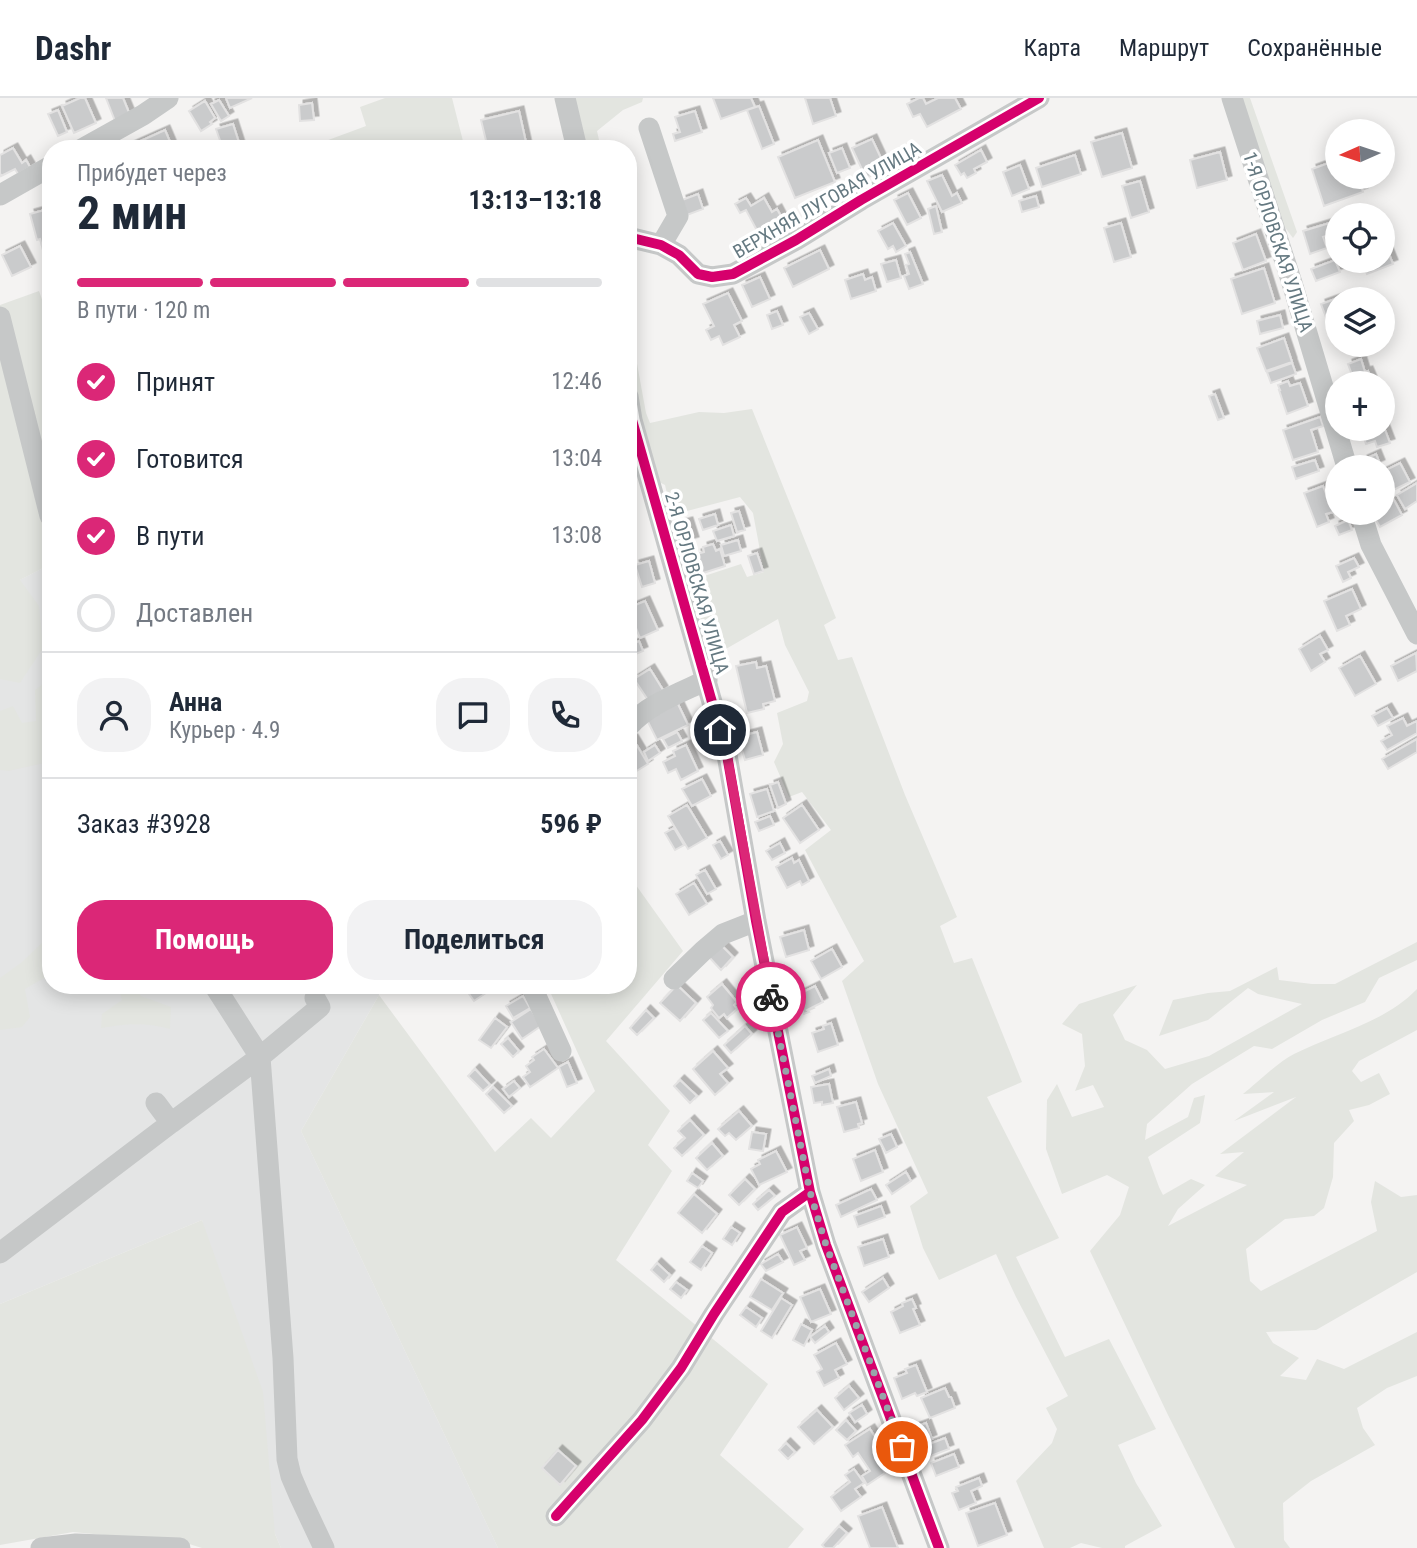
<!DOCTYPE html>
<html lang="ru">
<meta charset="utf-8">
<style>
:root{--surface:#fff;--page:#f2f2f3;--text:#1f2937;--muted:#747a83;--line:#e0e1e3;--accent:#db2777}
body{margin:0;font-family:"Roboto Condensed",sans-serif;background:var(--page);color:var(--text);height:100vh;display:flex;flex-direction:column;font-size:26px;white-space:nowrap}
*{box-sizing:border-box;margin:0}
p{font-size:23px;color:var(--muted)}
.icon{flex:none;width:38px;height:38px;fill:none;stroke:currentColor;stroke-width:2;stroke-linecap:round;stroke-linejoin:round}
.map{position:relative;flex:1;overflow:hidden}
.details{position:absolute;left:42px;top:42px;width:595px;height:854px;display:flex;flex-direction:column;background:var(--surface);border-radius:28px;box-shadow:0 4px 18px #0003}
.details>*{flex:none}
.needle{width:46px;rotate:267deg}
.tools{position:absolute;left:1325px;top:21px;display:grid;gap:14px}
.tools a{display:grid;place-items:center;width:70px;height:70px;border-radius:50%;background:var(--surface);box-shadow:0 4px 18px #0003;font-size:35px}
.pin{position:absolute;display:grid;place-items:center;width:60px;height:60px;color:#fff;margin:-30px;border:4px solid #fff;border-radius:50%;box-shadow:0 2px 7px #0007}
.courier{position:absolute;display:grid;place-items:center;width:70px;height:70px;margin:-35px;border:5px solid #db2777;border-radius:50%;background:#fff;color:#222;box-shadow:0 2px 9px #0007}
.summary em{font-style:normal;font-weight:700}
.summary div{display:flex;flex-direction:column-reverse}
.summary{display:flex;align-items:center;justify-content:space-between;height:119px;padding:0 35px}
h1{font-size:46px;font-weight:700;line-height:52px}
.bar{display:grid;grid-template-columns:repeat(4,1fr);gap:10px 7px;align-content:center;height:84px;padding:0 35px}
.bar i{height:9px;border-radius:5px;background:var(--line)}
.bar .current{background:var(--accent)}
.bar p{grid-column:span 4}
.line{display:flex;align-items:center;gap:18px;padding:0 35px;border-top:2px solid var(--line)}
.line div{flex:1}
.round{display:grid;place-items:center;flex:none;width:74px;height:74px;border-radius:28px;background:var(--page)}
ol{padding:0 35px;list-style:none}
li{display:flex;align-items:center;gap:21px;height:77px}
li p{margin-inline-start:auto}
li .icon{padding:7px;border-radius:50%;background:var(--accent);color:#fff;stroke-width:4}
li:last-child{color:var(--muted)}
li i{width:38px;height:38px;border:4px solid var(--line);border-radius:50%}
.button{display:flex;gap:14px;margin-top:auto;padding:14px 35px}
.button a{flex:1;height:80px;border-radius:28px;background:var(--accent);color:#fff;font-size:28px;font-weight:700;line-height:80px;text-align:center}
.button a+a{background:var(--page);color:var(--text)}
header{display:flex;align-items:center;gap:42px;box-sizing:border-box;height:98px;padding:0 35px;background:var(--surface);border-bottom:2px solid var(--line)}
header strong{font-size:33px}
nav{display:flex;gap:38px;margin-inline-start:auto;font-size:24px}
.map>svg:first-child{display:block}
</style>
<header>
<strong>Dashr</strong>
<nav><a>Карта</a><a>Маршрут</a><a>Сохранённые</a></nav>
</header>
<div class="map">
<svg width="1417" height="1450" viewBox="0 0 1417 1450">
<defs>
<filter id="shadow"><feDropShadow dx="4.5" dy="-4.5" stdDeviation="0" flood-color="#0004"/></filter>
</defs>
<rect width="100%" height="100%" fill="#f4f3f2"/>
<path fill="#e4e5e5" d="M51,466V887H377L379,897L301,1033L498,1450H281L275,1436L202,1122L0,1206V492Z"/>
<path fill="#e3e5e0" d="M385,0H452L465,51H304L366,28L360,9Z
M575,0H643L642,4L623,12L597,33L601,51H587Z
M1239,0H1250L1297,134L1293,140L1284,128Z
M39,193L48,218H51V466L20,482L39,508L43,550L20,585L0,581V207Z
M628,245L634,249L646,315L650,325L699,314L724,315L752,311L836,520L824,527L838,562L852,559L905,697L957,819L940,828L954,865L972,860L1022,984L987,999L1059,1140L1016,1159L1065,1259L1109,1241L1156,1331L1118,1347L1136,1385L1162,1428L1125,1448V1450H1102L1081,1445L1070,1450H1044L1016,1383L1052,1345L1057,1331L1046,1310L1068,1298L1016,1199L996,1156L939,1182L923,1150L910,1108L928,1095L878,986L842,883L864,863L805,752L831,732L802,694L789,699L774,664L783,646L777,615L807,603L809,594L785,547L778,521L712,559L689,483L741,466L747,479L764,474L753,415L740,399L672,417L665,387L657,383L637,318Z
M51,580V636L44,665L8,673L0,672V613L13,608L22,625L36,623L35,592Z
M628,776L683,853L606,943L670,1013L648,1047L672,1073L616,1162L768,1286L720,1357L804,1431L788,1450H498L301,1033L379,897L495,1054L531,1020L551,1040L595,993L547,887H628Z
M51,842V876L25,891L30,919L22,929L0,932V880L22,864L43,844Z
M1417,844V862L1379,880L1365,904L1322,922L1272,951L1254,948L1192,986L1147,1026L1145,1042L1188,1019L1194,1000L1205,997L1200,1025L1148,1059L1159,1089L1163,1097L1191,1081L1205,1087L1178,1111L1168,1128L1247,1087L1215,1078L1244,1054L1220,1056L1296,999L1234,1023L1274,994L1243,996C1258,984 1278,964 1294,956C1334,936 1386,924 1417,891V932L1359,963L1352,973L1361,984L1379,975L1390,996L1369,1007L1349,1012L1354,1023L1334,1045L1333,1079L1324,1110L1314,1118L1285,1121L1246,1151L1250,1183L1261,1193L1377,1133L1371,1104L1375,1083L1401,1099L1417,1097V1174L1316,1232L1266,1234L1273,1245L1299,1260L1280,1278L1306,1282L1317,1261L1344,1271L1417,1234V1278L1387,1290L1357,1310L1363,1330L1375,1347L1311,1383L1283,1405L1284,1442L1290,1450H1235L1168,1317L1090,1153L1120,1117L1129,1089L1107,1077L1062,1096L1046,1051L1047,1002L1057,986L1072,1019L1104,1009L1093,987L1075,993L1085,968L1082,936L1062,926L1079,906L1137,887L1113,917L1125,942L1147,952L1165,971L1209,958L1302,906L1258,896L1248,890L1208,922L1159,938L1173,902L1208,895L1230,893L1277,869L1279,882L1312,886H1335Z
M118,887H134L141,898L171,909L170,931C142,924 128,926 101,930L102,916L122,902Z
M202,1122L263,1294L275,1436L281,1450H202L186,1445L73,1434L0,1447V1206Z"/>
<path fill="#cacbcc" stroke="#e3e2e2" stroke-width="2" filter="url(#shadow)" d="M80,0H85L96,25L74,35L62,8Z
M106,0H123L130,17L115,23Z
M226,0H252L230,10Z
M713,0H751L755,9L721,21Z
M805,0H830L836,18L813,26Z
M919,0H923L926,6L938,0H955L961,11L927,29L920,16L913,19L907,6Z
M219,2L229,18L221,23L211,6Z
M205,3L215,20L210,24L212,26L201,33L189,13Z
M312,5L314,22L300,23L299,7Z
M759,8L774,46L762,51L747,12Z
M58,12L67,34L58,38L48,16Z
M519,13L527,49L520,51H488L481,22Z
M695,13L702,34L675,43L673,36L680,34L675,19Z
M233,26L241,51H223L216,31Z
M165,32L173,51H123Z
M1122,35L1132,70L1102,79L1091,44Z
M872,41L886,71L866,80L852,50Z
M818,42L835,84L795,100L778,59Z
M13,50L22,65L26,62L30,69L18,76L15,71L1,78L0,75V57Z
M842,50L850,70L837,75L829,55Z
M981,52L987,64L974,71L976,75L967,80L964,75L961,77L955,67Z
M1220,54L1227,82L1197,90L1190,62Z
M1075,57L1081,76L1042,89L1036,70Z
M1337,62V79H1358L1363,94L1324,108L1312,71Z
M1020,67L1029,91L1012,98L1003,74Z
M942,77L952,98L957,95L962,105L942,114L927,83Z
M1140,83L1149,114L1131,120L1122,88Z
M908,95L921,120L907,127L894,102Z
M698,96L703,111L687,117L682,102Z
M1036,98L1039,109L1022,114L1019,103Z
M746,100L751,108L764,100L772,114L777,111L784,124L760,138L746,112L740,115L735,106Z
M936,108L942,134L934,136L928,111Z
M48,111L51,122V154L44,156L40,141L37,142L30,116Z
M1333,124L1336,135L1323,139L1327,150L1310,156L1303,133Z
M893,125L906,148L896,154L893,148L888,151L878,133Z
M1121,125L1131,159L1114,164L1104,130Z
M1256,136L1266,163L1243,172L1233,145Z
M1382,139L1393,166L1367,176L1362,163H1382Z
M20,148L31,169L12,178L2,157Z
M820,152L829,171L793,189L784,170Z
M910,154L923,186L909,191L904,178L909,176L906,167L909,166L905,156Z
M896,162L901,180L887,184L881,166Z
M1335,162L1340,174L1316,183L1311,171Z
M1264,170L1275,205L1242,216L1231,181Z
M863,176L865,182L872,179L876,193L851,201L845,182Z
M760,179L770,201L752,209L742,187Z
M728,195L742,223L734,227L740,239L723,247L719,238L711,242L706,232L714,228L703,206Z
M1341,199L1342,201H1337V233L1332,235L1321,206Z
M777,213L783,227L772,231L767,217Z
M809,215L818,231L809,236L800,219Z
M1280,217L1283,230L1260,236L1257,223Z
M1284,240L1292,264L1266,273L1257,250Z
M1361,261L1365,274L1368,273L1373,285H1355L1348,266Z
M1292,265L1296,276L1271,285L1267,274Z
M1288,283L1290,288L1300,285L1308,308L1287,316L1279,292H1280L1278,287Z
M1215,296L1224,320L1218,322L1209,298Z
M1320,319L1323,328L1311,332L1318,354L1293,362L1283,332Z
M1382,324L1390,345L1377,349L1375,343L1366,346L1361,331H1382Z
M1376,356L1380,366L1373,369H1366L1363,362Z
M1315,362L1319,373L1296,381L1292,369Z
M1400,365L1410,384L1385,396L1382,391V374Z
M1417,385V403L1405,411L1397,397Z
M1323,388L1333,414L1326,416L1329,424L1317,429L1304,395Z
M1394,402L1402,417L1380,429L1372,415H1382V408Z
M739,413L745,432L737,434L731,415Z
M715,416L718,427L703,432L699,421Z
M1348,422L1352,432L1339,437L1335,428Z
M688,424L694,443L679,447L673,428Z
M731,427L734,438L717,443L713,433Z
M738,442L741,453L724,458L721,447Z
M713,446L716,453L720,451L725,468L703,475L697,456L704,454L703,449Z
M757,455L763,473L754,476L748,458Z
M1354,460L1359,469L1348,474L1351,480L1343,484L1336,468Z
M649,463L655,485L642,489L635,467Z
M1352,491L1361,511L1346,518L1350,527L1337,533L1324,503Z
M645,503L658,532L640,540L628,510Z
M1320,538L1328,552L1320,556L1325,564L1311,573L1299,551Z
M639,543L643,553L631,558L628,548Z
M1416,555L1417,573L1398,583L1391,568Z
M1360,558L1376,586L1355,598L1339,570Z
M756,564L757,570L766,568L775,603L763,606L764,611L747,615L736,568Z
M650,571L663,592L648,602L634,581Z
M677,604L688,627L657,642L646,620Z
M1387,610L1393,620L1378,628L1372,618Z
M1403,620L1407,628L1417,623V635L1387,652L1381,643L1392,637L1387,628Z
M677,634L682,643L668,650L663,641Z
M757,634L763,657L745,662L738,639Z
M633,641L648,666L635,674L628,664V644Z
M1417,641V654L1388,671L1382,661Z
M655,647L660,655L648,663L644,654Z
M686,647L698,673L681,682L676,671L668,675L663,664L675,658L673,653Z
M702,681L711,698L692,708L682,691Z
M778,684L786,706L778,710L770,687Z
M767,691L774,713L757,719L750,696Z
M687,707L707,740L688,751L668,718Z
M802,707L819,732L800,745L783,720Z
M770,718L774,727L759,733L755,724Z
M674,730L684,747L675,752L665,735Z
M720,743L728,757L721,761L713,747Z
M780,745L785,755L772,762L766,753Z
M792,760L794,765L799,762L809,783L802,787L800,783L787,790L776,769Z
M705,772L716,791L707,796L696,777Z
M694,785L707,806L689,817L676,796Z
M804,832L809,852L786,859L780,839Z
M720,846L733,859L721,872L708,858Z
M832,851L842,869L821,881L811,863Z
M722,886L737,904L734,907L737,911L727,920L724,916L719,920L711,910L713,907L707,899Z
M477,887H494L495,889L474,903L467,893Z
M677,887L696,905L680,923L660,905Z
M815,888L823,904L807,912L809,914L804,916L795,898Z
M523,898L530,910L513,920L506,908Z
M531,911L541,928L522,941L511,924Z
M646,912L654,920L637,937L630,930Z
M711,915L728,933L719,940L703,922Z
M495,920L507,929L491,950L479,942Z
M831,925L838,947L818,954L812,935L824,931L823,928Z
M745,928L752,936L731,955L724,947Z
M508,940L519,953L513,959L501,946Z
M544,951L558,970L530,989L523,979L530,974L526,968L534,962L532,959Z
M713,953L728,970L720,976L728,985L715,997L693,971Z
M568,964L577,985L567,989L559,969Z
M475,971L490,987L483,993L468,978Z
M829,971L831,978L815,985L812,978Z
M680,982L697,998L690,1005L674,988Z
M514,983L520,990L509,999L503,991Z
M829,986L833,1005L822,1007V1004L814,1005L811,989Z
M493,989L512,1008L504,1015L486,996Z
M856,1004L862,1025L858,1026L859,1030L844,1034L837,1009Z
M739,1013L752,1028L736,1042L729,1035L725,1038L718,1031Z
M690,1022L704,1037L682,1058L674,1050L685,1040L678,1033Z
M752,1034L766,1036L763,1053L749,1051Z
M891,1036L897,1049L886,1055L879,1041Z
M712,1045L723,1058L707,1072L696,1060Z
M875,1052L883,1074L861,1083L853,1061Z
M776,1053L787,1074L759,1087L751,1071L760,1066L758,1062Z
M906,1074L911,1083L892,1096L886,1087Z
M692,1075L703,1083L698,1090L687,1083Z
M745,1081L755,1091L739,1107L729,1097Z
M871,1091L877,1102L841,1119L836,1107Z
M769,1092L775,1098L758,1112L753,1106Z
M694,1096L717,1116L702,1135L678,1115Z
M881,1108L885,1119L858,1129L854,1118Z
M731,1129L740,1135L732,1147L723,1141Z
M797,1129L807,1150L800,1153L805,1162L794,1167L780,1137Z
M883,1141L889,1159L864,1168L858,1149Z
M702,1148L712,1155L701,1172L690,1164Z
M778,1156L783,1164L766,1173L761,1166Z
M657,1165L670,1177L664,1184L651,1172Z
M883,1180L889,1190L869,1204L862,1194Z
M761,1181L783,1195L772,1212L750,1199Z
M676,1184L687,1192L681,1200L670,1191Z
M820,1191L831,1216L811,1224L800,1199Z
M781,1200L792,1207L772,1240L761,1233Z
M912,1201L916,1210L913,1211L920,1227L900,1235L891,1214L903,1208L902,1205Z
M746,1209L762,1220L756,1229L740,1217Z
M801,1226L812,1232L804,1248L793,1242Z
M825,1228L829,1234L815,1245L810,1239Z
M836,1245L847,1266L835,1272L839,1280L824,1288L817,1274L822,1271L814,1257Z
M916,1267L927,1294L917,1298L915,1295L902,1301L894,1280L907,1275L905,1271Z
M849,1288L859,1300L844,1312L835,1300Z
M945,1290L949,1299H951L955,1310L930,1320L921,1300Z
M862,1307L867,1316L855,1324L849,1315Z
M817,1312L833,1329L814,1346L798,1329Z
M846,1322L856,1333L847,1342L836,1332Z
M926,1325L932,1341L922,1345L915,1329Z
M870,1331L890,1363L881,1369L885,1375L867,1387L862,1378L870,1373L858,1355L853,1359L845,1347Z
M945,1340L949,1351L928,1359L924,1348Z
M786,1345L795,1354L788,1361L779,1352Z
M558,1352L576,1368L560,1387L542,1370Z
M954,1356L959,1369L936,1378L931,1365Z
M854,1371L864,1385L855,1391L861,1399L841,1413L831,1399L850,1384L845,1377Z
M979,1380L982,1388L971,1393L976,1405L959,1412L952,1395L958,1393L956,1389Z
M995,1405L1007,1437L978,1448L966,1415Z
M882,1409L898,1450H870L858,1418Z
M839,1428L847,1435L833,1450H825L822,1447Z"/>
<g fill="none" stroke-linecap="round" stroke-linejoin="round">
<path stroke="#c6c8c8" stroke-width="21" d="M565,0L577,51
M1232,0L1292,185L1347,369
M649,30L678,118L661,147
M82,51L143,17L168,0
M0,97L51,68
M628,139L661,147L679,157L698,176L712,179L733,176L796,142L861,102L1039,0
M0,219L50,418
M628,298L632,322L727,657L756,823L810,1094L826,1147L939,1450
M1361,415L1371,447L1417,536
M628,629C648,606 680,595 707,582
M674,881L703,853L723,836L756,823
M214,887L260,959L283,1260L287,1361L291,1378L300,1399L324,1450
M531,887L561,953
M156,1005L171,1025L260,959L320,909L315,900
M0,1155L171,1025
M556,1418L642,1322L681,1270L714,1216L782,1114L810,1094
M41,1450L76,1446L180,1450"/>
<defs>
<path id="cycleway" d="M628,139L661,147L679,157L698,176L712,179L733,176L796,142L861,102L1039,0
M628,298L632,322L727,657L756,823L810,1094L826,1147L939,1450
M556,1418L642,1322L681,1270L714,1216L782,1114L810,1094"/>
</defs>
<use href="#cycleway" stroke="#fff" stroke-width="15"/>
<use href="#cycleway" stroke="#d6006c" stroke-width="10"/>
</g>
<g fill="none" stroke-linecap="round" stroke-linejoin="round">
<path stroke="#97a4a9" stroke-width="7" stroke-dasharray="0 12.6" d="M771,899L810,1094L826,1147L902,1349"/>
<path stroke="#db2777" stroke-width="9" d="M720,632L727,657L771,899"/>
</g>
<g text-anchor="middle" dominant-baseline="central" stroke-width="7" stroke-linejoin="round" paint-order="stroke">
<g font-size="19" fill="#657981" stroke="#fff">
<text transform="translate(827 102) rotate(-30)">ВЕРХНЯЯ ЛУГОВАЯ УЛИЦА</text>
<text transform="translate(1278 144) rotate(72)">1-Я ОРЛОВСКАЯ УЛИЦА</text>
<text transform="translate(697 485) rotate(74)">2-Я ОРЛОВСКАЯ УЛИЦА</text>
</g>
</g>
</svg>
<div class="tools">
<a><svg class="needle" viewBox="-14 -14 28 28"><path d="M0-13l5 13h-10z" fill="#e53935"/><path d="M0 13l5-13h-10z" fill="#747a83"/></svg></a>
<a><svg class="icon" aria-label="locate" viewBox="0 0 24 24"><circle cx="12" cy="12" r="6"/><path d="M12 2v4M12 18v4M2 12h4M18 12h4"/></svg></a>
<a><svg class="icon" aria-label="layers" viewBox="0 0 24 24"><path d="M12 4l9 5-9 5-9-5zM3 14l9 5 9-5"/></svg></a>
<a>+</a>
<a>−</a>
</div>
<div class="pin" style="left:902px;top:1349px;background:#ea580c"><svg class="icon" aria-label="bag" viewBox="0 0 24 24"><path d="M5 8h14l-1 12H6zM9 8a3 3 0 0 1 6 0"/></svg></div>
<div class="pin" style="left:720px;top:632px;background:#1f2937"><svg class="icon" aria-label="home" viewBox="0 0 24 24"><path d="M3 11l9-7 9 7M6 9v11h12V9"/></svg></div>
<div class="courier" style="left:771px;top:899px"><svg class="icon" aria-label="bike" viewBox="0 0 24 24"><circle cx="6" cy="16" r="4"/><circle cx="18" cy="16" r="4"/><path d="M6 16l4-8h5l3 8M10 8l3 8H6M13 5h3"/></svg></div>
<section class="details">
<div class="summary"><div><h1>2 мин</h1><p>Прибудет через</p></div><em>13:13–13:18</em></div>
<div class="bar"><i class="current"></i><i class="current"></i><i class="current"></i><i></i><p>В пути · 120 m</p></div>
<ol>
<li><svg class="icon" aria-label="check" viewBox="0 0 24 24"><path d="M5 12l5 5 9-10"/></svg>Принят<p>12:46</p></li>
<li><svg class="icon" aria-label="check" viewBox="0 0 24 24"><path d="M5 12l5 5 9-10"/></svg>Готовится<p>13:04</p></li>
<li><svg class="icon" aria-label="check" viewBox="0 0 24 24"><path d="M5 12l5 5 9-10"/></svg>В пути<p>13:08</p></li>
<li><i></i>Доставлен</li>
</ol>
<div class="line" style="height:126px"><a class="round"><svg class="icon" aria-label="person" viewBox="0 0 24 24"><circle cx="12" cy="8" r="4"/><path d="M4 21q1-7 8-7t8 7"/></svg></a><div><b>Анна</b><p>Курьер · 4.9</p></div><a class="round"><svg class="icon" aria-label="chat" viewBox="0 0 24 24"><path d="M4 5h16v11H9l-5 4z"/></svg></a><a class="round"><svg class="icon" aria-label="phone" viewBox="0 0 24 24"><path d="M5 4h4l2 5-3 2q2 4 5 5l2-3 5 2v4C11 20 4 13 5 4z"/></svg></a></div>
<div class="line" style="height:91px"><div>Заказ #3928</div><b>596 ₽</b></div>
<div class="button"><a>Помощь</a><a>Поделиться</a></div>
</section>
</div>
